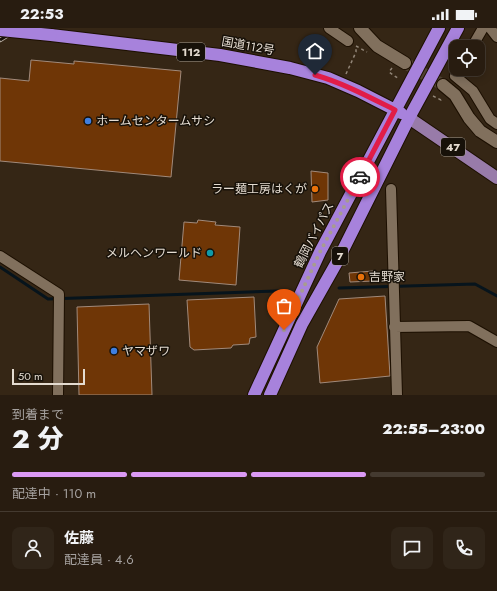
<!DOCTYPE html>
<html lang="ja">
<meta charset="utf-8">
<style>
:root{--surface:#281c10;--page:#302519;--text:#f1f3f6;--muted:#a5a19f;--line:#443a30;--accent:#db99f5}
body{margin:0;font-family:Jost,"Noto Sans JP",sans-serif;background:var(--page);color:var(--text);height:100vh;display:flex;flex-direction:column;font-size:15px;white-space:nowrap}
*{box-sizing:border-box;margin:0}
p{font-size:13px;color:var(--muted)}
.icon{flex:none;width:22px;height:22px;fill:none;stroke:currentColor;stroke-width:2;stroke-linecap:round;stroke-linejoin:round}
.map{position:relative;height:367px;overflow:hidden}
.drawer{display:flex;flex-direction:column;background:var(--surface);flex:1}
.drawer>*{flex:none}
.buttons{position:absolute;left:449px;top:12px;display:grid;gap:8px}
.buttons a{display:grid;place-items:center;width:36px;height:36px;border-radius:8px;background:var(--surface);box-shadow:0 2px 10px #0003,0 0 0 1px var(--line);font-size:20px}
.scale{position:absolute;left:12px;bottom:10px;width:73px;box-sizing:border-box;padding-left:4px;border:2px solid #e4dbd0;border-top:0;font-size:11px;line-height:14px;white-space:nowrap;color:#e4dbd0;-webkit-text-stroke:3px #171109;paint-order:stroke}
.pin{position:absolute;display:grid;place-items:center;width:34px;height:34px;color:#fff;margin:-41px -17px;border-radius:50% 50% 50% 0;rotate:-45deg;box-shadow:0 0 4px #0007}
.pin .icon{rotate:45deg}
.courier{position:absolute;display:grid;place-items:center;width:40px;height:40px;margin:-20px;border:3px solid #e11d48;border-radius:50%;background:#fff;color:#222;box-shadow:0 1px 5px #0007}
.head em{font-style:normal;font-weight:800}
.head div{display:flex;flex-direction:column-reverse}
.head{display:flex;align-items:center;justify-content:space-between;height:68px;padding:0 12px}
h1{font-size:26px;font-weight:800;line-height:30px}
.bar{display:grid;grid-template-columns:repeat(4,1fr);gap:6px 4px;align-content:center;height:48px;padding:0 12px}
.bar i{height:5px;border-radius:3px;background:var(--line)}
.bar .active{background:var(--accent)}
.bar p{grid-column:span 4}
.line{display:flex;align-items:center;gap:10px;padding:0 12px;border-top:1px solid var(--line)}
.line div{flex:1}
.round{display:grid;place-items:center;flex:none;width:42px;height:42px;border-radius:8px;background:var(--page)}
.status{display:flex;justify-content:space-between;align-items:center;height:28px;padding:0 20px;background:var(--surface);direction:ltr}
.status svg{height:11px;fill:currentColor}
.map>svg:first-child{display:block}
</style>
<div class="status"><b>22:53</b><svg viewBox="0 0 49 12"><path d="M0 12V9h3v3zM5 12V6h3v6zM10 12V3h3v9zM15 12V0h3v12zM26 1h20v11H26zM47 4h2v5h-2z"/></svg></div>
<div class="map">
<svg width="497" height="367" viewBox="0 0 497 367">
<rect width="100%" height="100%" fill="#352615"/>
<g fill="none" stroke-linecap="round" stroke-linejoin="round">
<path stroke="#07141c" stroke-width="3" d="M0,239L48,271L277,263
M339,260L475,256L497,268"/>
</g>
<path fill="#6f3606" stroke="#a18a7b" d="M31,32L74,36V33L181,43L171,149L0,133V50L29,53Z
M311,143L328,145V172L312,174Z
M198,192L216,194L215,197L240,199L236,257L179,252L184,194L197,195Z
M373,243V253L350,254L349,245Z
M385,268L390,348L320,355L317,319L339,271Z
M254,269L256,309L250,310L249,316L233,317L231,320L194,322L190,319L187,272Z
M149,276L152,367H79L77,279Z"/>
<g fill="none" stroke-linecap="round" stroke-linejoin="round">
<path stroke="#4f4131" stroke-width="12" stroke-dasharray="12 6" stroke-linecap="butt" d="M405,35L443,57"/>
<defs>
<path id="street" d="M329,0L348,13
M490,0L497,9
M472,19L483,0
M459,41L455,48L473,63L490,91L497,96
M391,161L397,367
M0,228L59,266L58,367
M394,299L469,298L497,314"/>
<path id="secondary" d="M360,0L377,18L405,35
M443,57L455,67L469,90L480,103L497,114"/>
<path id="primary" d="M409,90L497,150"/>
<path id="highway" d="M51,7L220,27L290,40L328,50L358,63L401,85
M254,367L320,224L439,0
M270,367L302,296L337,234L409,90L458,0"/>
</defs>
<use href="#street" stroke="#1c0f01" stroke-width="12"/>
<use href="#secondary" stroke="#1c0f01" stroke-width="14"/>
<use href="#primary" stroke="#1c0f01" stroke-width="14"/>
<use href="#highway" stroke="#1c0f01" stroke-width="14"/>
<path stroke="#918577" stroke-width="1.5" stroke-dasharray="3 3" stroke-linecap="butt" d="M356,18L367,24
M392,40L389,44L399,51
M346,46L356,24V20
M433,68L441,72V71"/>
<use href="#street" stroke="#81705d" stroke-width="10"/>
<use href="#secondary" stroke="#81705d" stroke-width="12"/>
<use href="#primary" stroke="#987ba9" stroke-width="12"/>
<use href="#highway" stroke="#a782dc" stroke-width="12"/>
<defs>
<path id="rail" d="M0,12L19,0"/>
</defs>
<use href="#rail" stroke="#bab0a4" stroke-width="4.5"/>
<use href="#rail" stroke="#171109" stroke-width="3" stroke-dasharray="9" stroke-linecap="butt"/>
<defs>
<path id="highway-bridge" d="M0,2L51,7"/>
</defs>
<use href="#highway-bridge" stroke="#1c0f01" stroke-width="14" stroke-linecap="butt"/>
<use href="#highway-bridge" stroke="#a782dc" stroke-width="12"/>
</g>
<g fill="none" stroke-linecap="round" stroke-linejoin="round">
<path stroke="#a79c8f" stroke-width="4" stroke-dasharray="0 7.2" d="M284,302L320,224L360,149"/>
<path stroke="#e11d48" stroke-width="5" d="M315,47C343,55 369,69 395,82L360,149"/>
</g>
<g fill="#3f7fe0" stroke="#171109" stroke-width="1.5">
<circle cx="88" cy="93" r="4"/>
<circle cx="114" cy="323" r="4"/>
</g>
<g fill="#e8710a" stroke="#171109" stroke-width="1.5">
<circle cx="315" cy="161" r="4"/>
<circle cx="361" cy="249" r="4"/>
</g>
<circle fill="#0f9aa8" stroke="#171109" stroke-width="1.5" cx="210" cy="225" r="4"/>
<g text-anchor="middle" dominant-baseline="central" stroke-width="3" stroke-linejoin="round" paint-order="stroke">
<g fill="#171109" stroke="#a69e94" stroke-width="1">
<rect x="177" y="15" width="28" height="18" rx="3"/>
<rect x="441" y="110" width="24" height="18" rx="3"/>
<rect x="332" y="219" width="16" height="18" rx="3"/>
</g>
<g font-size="11" font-weight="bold" fill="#e4dbd0">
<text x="191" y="24">112</text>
<text x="453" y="119">47</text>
<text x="340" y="228">7</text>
</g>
<g font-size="12" fill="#e4dbd0" stroke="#171109">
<text transform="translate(248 18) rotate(10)">国道112号</text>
<text transform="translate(314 207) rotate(-63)">鶴岡バイパス</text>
</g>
<g font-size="12" fill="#e4dbd0" stroke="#171109" text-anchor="start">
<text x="96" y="93">ホームセンタームサシ</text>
<text x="307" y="161" text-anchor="end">ラー麺工房はくが</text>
<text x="202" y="225" text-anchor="end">メルヘンワールド</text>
<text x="369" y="249">吉野家</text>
<text x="122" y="323">ヤマザワ</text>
</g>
</g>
</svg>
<div class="buttons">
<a><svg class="icon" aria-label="locate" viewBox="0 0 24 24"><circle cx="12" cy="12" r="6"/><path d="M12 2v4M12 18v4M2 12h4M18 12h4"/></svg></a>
</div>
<div class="scale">50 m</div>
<div class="pin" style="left:284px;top:302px;background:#ea580c"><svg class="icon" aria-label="bag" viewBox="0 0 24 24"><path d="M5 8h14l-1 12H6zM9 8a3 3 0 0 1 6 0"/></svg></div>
<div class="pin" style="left:315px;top:47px;background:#1f2937"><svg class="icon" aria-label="home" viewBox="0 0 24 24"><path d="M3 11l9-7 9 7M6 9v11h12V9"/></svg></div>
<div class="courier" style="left:360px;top:149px"><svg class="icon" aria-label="car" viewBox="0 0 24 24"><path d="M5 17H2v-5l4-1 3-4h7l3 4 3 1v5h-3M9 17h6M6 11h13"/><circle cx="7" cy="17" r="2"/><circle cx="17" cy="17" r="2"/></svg></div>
</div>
<section class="drawer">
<div class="head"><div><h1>2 分</h1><p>到着まで</p></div><em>22:55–23:00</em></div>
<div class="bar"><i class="active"></i><i class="active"></i><i class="active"></i><i></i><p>配達中 · 110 m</p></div>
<div class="line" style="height:72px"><a class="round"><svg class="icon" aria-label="person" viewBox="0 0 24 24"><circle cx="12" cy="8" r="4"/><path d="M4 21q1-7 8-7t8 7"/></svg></a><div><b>佐藤</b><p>配達員 · 4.6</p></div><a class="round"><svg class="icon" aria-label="chat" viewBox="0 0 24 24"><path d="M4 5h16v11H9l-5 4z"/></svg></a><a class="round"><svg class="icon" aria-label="phone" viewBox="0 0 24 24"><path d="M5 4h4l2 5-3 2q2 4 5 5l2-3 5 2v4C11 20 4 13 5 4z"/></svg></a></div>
</section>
